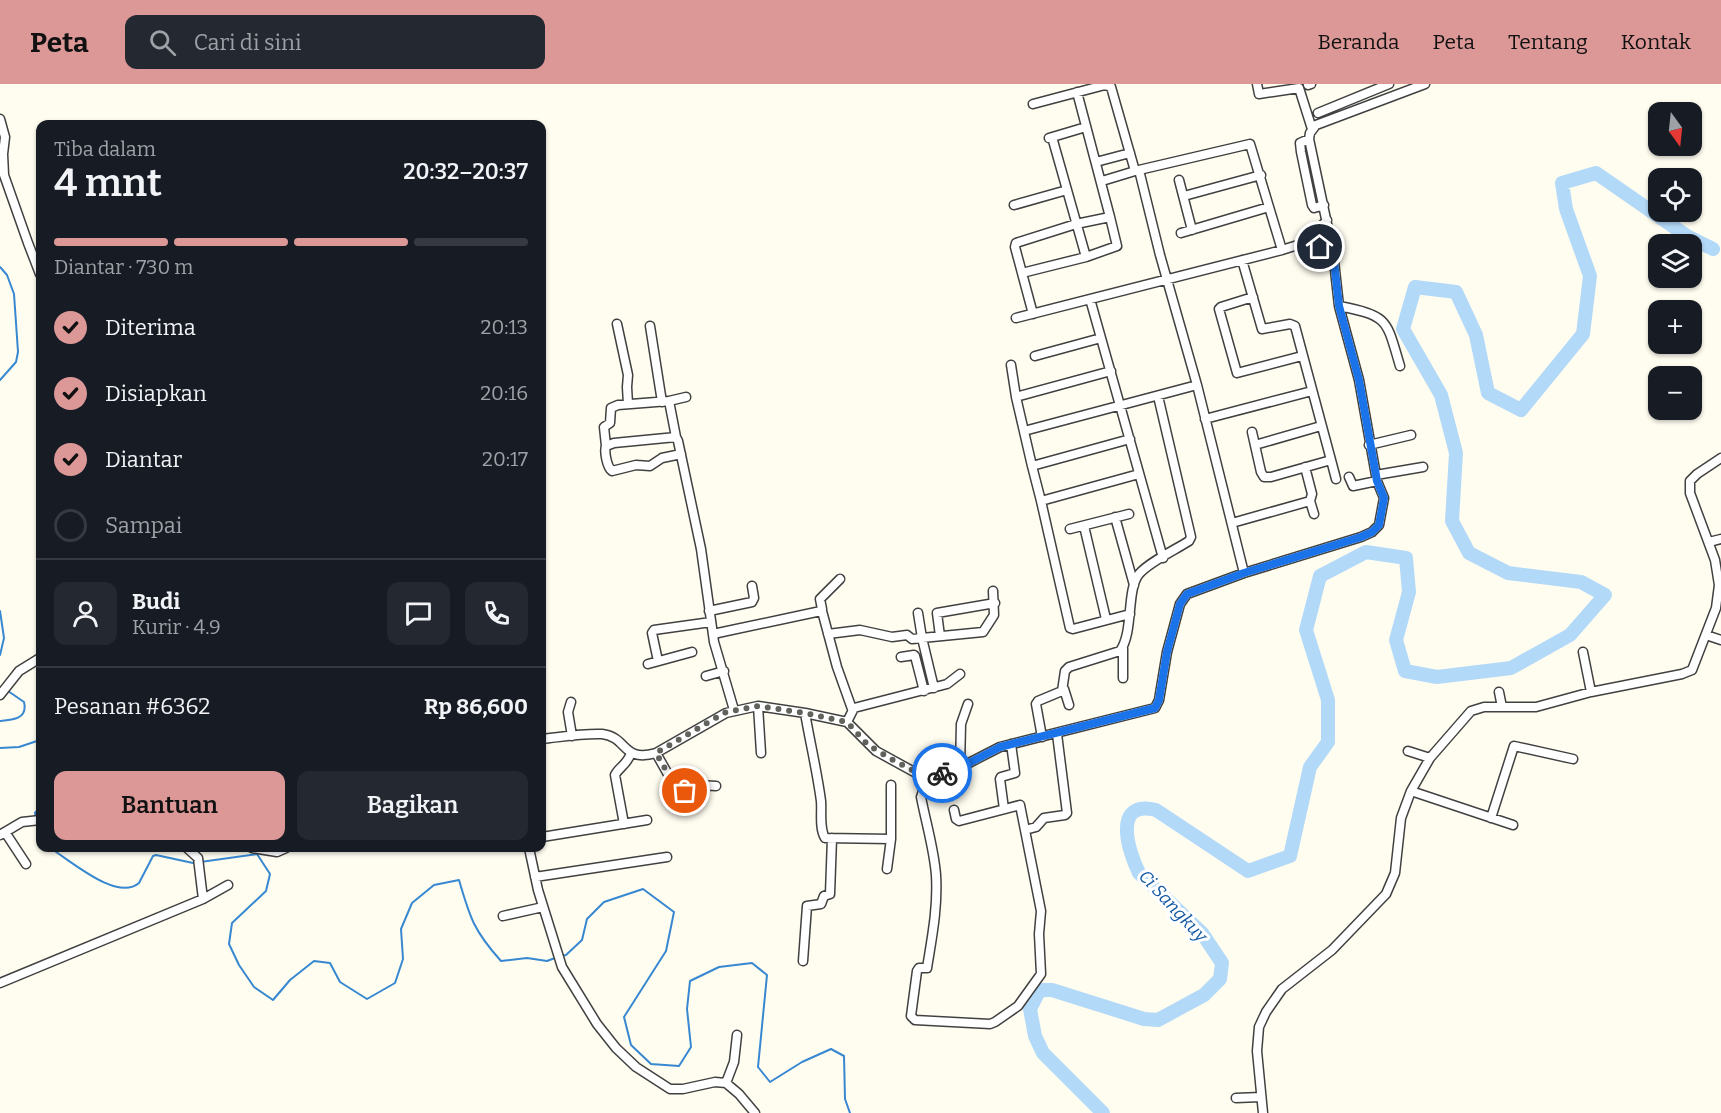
<!DOCTYPE html>
<html lang="id">
<meta charset="utf-8">
<style>
:root{--surface:#171b24;--page:#242831;--text:#f1f3f6;--muted:#9ea1a6;--line:#363941;--accent:#dc9797}
body{margin:0;font-family:Bitter,serif;background:var(--page);color:var(--text);height:100vh;display:flex;flex-direction:column;font-size:22px;white-space:nowrap}
*{box-sizing:border-box;margin:0}
p{font-size:20px;color:var(--muted)}
.icon{flex:none;width:33px;height:33px;fill:none;stroke:currentColor;stroke-width:2;stroke-linecap:round;stroke-linejoin:round}
.map{position:relative;flex:1;overflow:hidden}
.side{position:absolute;left:36px;top:36px;width:510px;height:732px;display:flex;flex-direction:column;background:var(--surface);border-radius:12px;box-shadow:0 2px 4px #0004}
.side>*{flex:none}
.needle{width:39px;rotate:165deg}
.tools{position:absolute;left:1648px;top:18px;display:grid;gap:12px}
.tools a{display:grid;place-items:center;width:54px;height:54px;border-radius:12px;background:var(--surface);box-shadow:0 2px 4px #0004;font-size:30px}
.pin{position:absolute;display:grid;place-items:center;width:51px;height:51px;color:#fff;margin:-26px;border:3px solid #fff;border-radius:50%;box-shadow:0 2px 6px #0007}
.courier{position:absolute;display:grid;place-items:center;width:60px;height:60px;margin:-30px;border:4px solid #1a73e8;border-radius:50%;background:#fff;color:#222;box-shadow:0 2px 8px #0007}
.overview em{font-style:normal;font-weight:600}
.overview div{display:flex;flex-direction:column-reverse}
.overview{display:flex;align-items:center;justify-content:space-between;height:102px;padding:0 18px}
h1{font-size:39px;font-weight:600;line-height:45px}
.bar{display:grid;grid-template-columns:repeat(4,1fr);gap:9px 6px;align-content:center;height:72px;padding:0 18px}
.bar i{height:8px;border-radius:4px;background:var(--line)}
.bar .active{background:var(--accent)}
.bar p{grid-column:span 4}
.line{display:flex;align-items:center;gap:15px;padding:0 18px;border-top:2px solid var(--line)}
.line div{flex:1}
.round{display:grid;place-items:center;flex:none;width:63px;height:63px;border-radius:12px;background:var(--page)}
ol{padding:0 18px;list-style:none}
li{display:flex;align-items:center;gap:18px;height:66px}
li p{margin-inline-start:auto}
li .icon{padding:6px;border-radius:50%;background:var(--accent);color:#111;stroke-width:4}
li:last-child{color:var(--muted)}
li i{width:33px;height:33px;border:3px solid var(--line);border-radius:50%}
.primary-button{display:flex;gap:12px;margin-top:auto;padding:12px 18px}
.primary-button a{flex:1;height:69px;border-radius:12px;background:var(--accent);color:#111;font-size:24px;font-weight:600;line-height:69px;text-align:center}
.primary-button a+a{background:var(--page);color:var(--text)}
header{display:flex;align-items:center;gap:36px;box-sizing:border-box;height:84px;padding:0 30px;background:var(--accent);color:#111}
header strong{font-size:28px}
nav{display:flex;gap:33px;margin-inline-start:auto;font-size:21px}
.search{width:420px;height:54px;background:var(--page);display:flex;align-items:center;gap:15px;box-sizing:border-box;padding:0 21px;border-radius:12px;color:var(--muted);font-size:22px}
.map>svg:first-child{display:block}
</style>
<header>
<strong>Peta</strong>
<div class="search"><svg class="icon" aria-label="search" viewBox="0 0 24 24"><circle cx="10" cy="10" r="6"/><path d="M15 15l6 6"/></svg>Cari di sini</div>
<nav><a>Beranda</a><a>Peta</a><a>Tentang</a><a>Kontak</a></nav>
</header>
<div class="map">
<svg width="1721" height="1029" viewBox="0 0 1721 1029">
<rect width="100%" height="100%" fill="#fffdf0"/>
<g fill="none" stroke-linecap="round" stroke-linejoin="round">
<path stroke="#3788d1" stroke-width="2" d="M0,183L7,191L14,210L18,268L16,278L0,296
M0,527L4,554L0,571
M0,637C13,636 28,635 24,618L8,607
M0,664L19,663L40,656
M40,723L35,729L40,750
M50,764C70,776 117,818 139,799L153,772L156,771L193,779L257,770L270,790L266,807L232,839L229,860L239,881L254,903L273,916L290,896L314,877L330,879L340,898L367,915L395,899L403,875L401,845L412,819L434,801L459,796C470,834 474,847 501,877L527,874L547,877L555,874
M561,872L566,871L582,856L587,835L604,818L643,805L674,828L666,867L624,933L631,961L651,980L679,982L691,963L687,925L690,897L719,883L752,879L767,891L758,983L770,998L802,978L831,965L844,972L845,1015L850,1029"/>
<path stroke="#b3d9f8" stroke-width="14" d="M1103,1029L1043,969L1035,952L1030,925L1038,909L1043,906H1052L1144,935L1158,936L1204,911L1220,895L1222,879L1202,849L1139,789C1128,767 1112,715 1156,726L1248,787L1290,772L1310,683L1328,658V616L1306,546L1320,492L1366,468L1406,474L1409,508L1396,556L1405,587L1437,593L1511,584L1570,551L1605,511L1581,498L1508,489L1469,469L1452,437L1456,369L1441,311L1403,245L1415,203L1456,208L1476,251L1488,309L1521,326L1583,250L1590,192L1566,125L1562,99L1596,89L1687,152L1713,165"/>
<defs>
<path id="minor" d="M1257,0L1259,10L1299,4L1312,45
M1308,1L1311,0
M1033,20L1105,1L1111,3L1135,87L1139,86L1160,171L1197,301L1244,489
M1318,29L1389,0
M0,35L5,53L3,70L4,91L28,159L40,190
M1052,53L1086,173L1117,162L1110,133
M1049,54L1086,43
M1309,55L1300,59L1301,68L1312,121L1314,124L1324,121
M1096,78L1130,69
M1139,86L1250,60L1282,166
M1179,96L1192,146
M1102,97L1135,87
M1184,112L1261,91
M1014,121L1067,106
M1181,149L1269,123
M1307,158L1333,168
M1242,176L1262,245L1290,240L1295,242L1331,376L1271,393H1264L1261,388L1252,348
M1022,189L1086,173
M1253,213L1221,223L1219,225L1237,289L1302,272
M1090,215L1163,474
M1339,222C1389,232 1386,235 1400,282
M1033,230L1015,163L1016,159L1076,140L1110,133L1077,8
M1016,234L1282,166L1307,158L1327,136
M617,240L628,291L627,303L628,320
M650,242L662,318
M1035,272L1101,254
M1011,281L1016,313L1032,382
M1016,313L1111,287
M669,317L686,313
M1205,335L1312,307
M1024,347L1197,301
M1130,355L1032,382L1041,417L1139,390
M1255,361L1321,342
M1369,361L1411,351
M606,362L604,343L610,339L611,324L618,321L669,317L676,353
M681,370L662,374L650,382L636,381L612,387C607,383 604,368 606,362L614,359L676,353L678,357L701,465L714,558L734,626
M1331,376L1336,395
M1376,391L1423,383
M1349,393L1353,402L1377,397
M1041,417L1070,544L1073,545L1130,530
M1310,417L1314,430
M1115,433L1134,501
M1232,439L1310,417L1312,410L1305,383
M1084,442L1106,535
M1070,445L1129,430
M1709,458L1721,455
M709,527L752,518L754,514L752,502
M822,527L837,583L852,625
M713,550L821,527L822,525L820,515L840,495
M828,550L860,546L892,553L907,551L912,555L922,554L918,529
M1706,551L1721,556
M940,552L937,529L995,519
M1583,568L1591,608
M901,573L914,571L915,572L924,607
M658,577L652,549L654,546L711,538
M648,580L692,568
M706,592L724,587
M1123,594V564
M934,604L922,554L983,548L994,531L993,507
M1064,605L1069,621
M1499,608L1502,623
M0,611L19,587L40,574
M571,618L568,628L572,652
M758,622L761,669
M805,629C810,658 817,687 821,717C822,728 819,744 825,754L891,755V701
M847,638L854,624L947,600L960,590
M1042,653L1036,620L1038,617L1062,607L1065,587L1069,583L1120,567C1134,548 1126,506 1139,490C1149,478 1175,466 1189,457L1191,453L1158,312
M542,655C561,653 583,649 602,650C628,653 622,679 656,669L726,629L758,622L805,629L847,638L876,667L916,689L936,691L965,681L1000,663L1155,624L1159,616L1167,568L1180,520L1187,510L1244,489L1361,453L1372,448L1379,441L1384,414L1377,397L1359,296L1339,222L1333,168L1309,55L1310,49L1316,41L1425,0
M1408,667L1430,674
M656,669L669,692L681,706L686,707L698,701L716,702
M960,683L961,640L968,620
M936,691L925,701L921,713C926,739 934,765 936,791C938,823 932,853 927,884H919L917,887L911,932L915,936L990,940L995,938L1018,922L1041,890L1039,850L1041,827L1020,721L959,737L956,735L954,726
M1411,707L1513,741
M1004,725L1000,695L1001,693L1015,689L1011,660
M1491,734L1514,662L1573,675
M624,740L615,691C619,683 627,681 631,669
M1025,746L1036,743L1044,734L1065,731L1067,729L1057,650
M5,748L26,780
M0,751L22,738L40,736
M542,753L647,736
M187,764L198,774L203,815
M252,764L277,768L286,764
M529,764L538,806L562,883L597,940L616,964L636,983L670,1005H683L715,998L726,999L739,1010L755,1029
M887,785L891,755
M535,793L667,773
M503,832L543,823
M803,877L807,822L821,820L824,812L830,810L832,754
M0,899L203,815L228,801
M726,999L734,978L737,951
M1236,1014L1261,1013
M1263,1029L1257,967L1259,943L1266,928L1282,905L1332,866L1386,810L1395,789L1401,734L1411,707L1430,674L1471,627L1484,623H1536L1591,608L1682,590L1692,586L1716,524L1719,501L1715,476L1690,409V397L1697,390L1721,374"/>
</defs>
<use href="#minor" stroke="#414141" stroke-width="11"/>
<use href="#minor" stroke="#fff" stroke-width="8"/>
</g>
<g fill="none" stroke-linecap="round" stroke-linejoin="round">
<path stroke="#62625d" stroke-width="6" stroke-dasharray="0 10.8" d="M685,707L675,702L656,669L726,628L758,622L805,629L847,638L868,661L893,676L916,688L936,691L942,689"/>
<path stroke="#1a73e8" stroke-width="8" d="M942,689L965,681L1000,663L1155,624L1159,616L1167,568L1180,520L1187,510L1244,489L1361,453L1372,448L1379,441L1384,414L1377,397L1359,296L1339,222L1333,168L1320,163"/>
</g>
<g text-anchor="middle" dominant-baseline="central" stroke-width="6" stroke-linejoin="round" paint-order="stroke">
<g font-size="18" font-style="italic" fill="#135aa4" stroke="#fff">
<text transform="translate(1173 822) rotate(47)">Ci Sangkuy</text>
</g>
</g>
</svg>
<div class="tools">
<a><svg class="needle" viewBox="-14 -14 28 28"><path d="M0-13l5 13h-10z" fill="#e53935"/><path d="M0 13l5-13h-10z" fill="#9ea1a6"/></svg></a>
<a><svg class="icon" aria-label="locate" viewBox="0 0 24 24"><circle cx="12" cy="12" r="6"/><path d="M12 2v4M12 18v4M2 12h4M18 12h4"/></svg></a>
<a><svg class="icon" aria-label="layers" viewBox="0 0 24 24"><path d="M12 4l9 5-9 5-9-5zM3 14l9 5 9-5"/></svg></a>
<a>+</a>
<a>−</a>
</div>
<div class="pin" style="left:685px;top:707px;background:#ea580c"><svg class="icon" aria-label="bag" viewBox="0 0 24 24"><path d="M5 8h14l-1 12H6zM9 8a3 3 0 0 1 6 0"/></svg></div>
<div class="pin" style="left:1320px;top:163px;background:#1f2937"><svg class="icon" aria-label="home" viewBox="0 0 24 24"><path d="M3 11l9-7 9 7M6 9v11h12V9"/></svg></div>
<div class="courier" style="left:942px;top:689px"><svg class="icon" aria-label="bike" viewBox="0 0 24 24"><circle cx="6" cy="16" r="4"/><circle cx="18" cy="16" r="4"/><path d="M6 16l4-8h5l3 8M10 8l3 8H6M13 5h3"/></svg></div>
<section class="side">
<div class="overview"><div><h1>4 mnt</h1><p>Tiba dalam</p></div><em>20:32–20:37</em></div>
<div class="bar"><i class="active"></i><i class="active"></i><i class="active"></i><i></i><p>Diantar · 730 m</p></div>
<ol>
<li><svg class="icon" aria-label="check" viewBox="0 0 24 24"><path d="M5 12l5 5 9-10"/></svg>Diterima<p>20:13</p></li>
<li><svg class="icon" aria-label="check" viewBox="0 0 24 24"><path d="M5 12l5 5 9-10"/></svg>Disiapkan<p>20:16</p></li>
<li><svg class="icon" aria-label="check" viewBox="0 0 24 24"><path d="M5 12l5 5 9-10"/></svg>Diantar<p>20:17</p></li>
<li><i></i>Sampai</li>
</ol>
<div class="line" style="height:108px"><a class="round"><svg class="icon" aria-label="person" viewBox="0 0 24 24"><circle cx="12" cy="8" r="4"/><path d="M4 21q1-7 8-7t8 7"/></svg></a><div><b>Budi</b><p>Kurir · 4.9</p></div><a class="round"><svg class="icon" aria-label="chat" viewBox="0 0 24 24"><path d="M4 5h16v11H9l-5 4z"/></svg></a><a class="round"><svg class="icon" aria-label="phone" viewBox="0 0 24 24"><path d="M5 4h4l2 5-3 2q2 4 5 5l2-3 5 2v4C11 20 4 13 5 4z"/></svg></a></div>
<div class="line" style="height:78px"><div>Pesanan #6362</div><b>Rp 86,600</b></div>
<div class="primary-button"><a>Bantuan</a><a>Bagikan</a></div>
</section>
</div>
